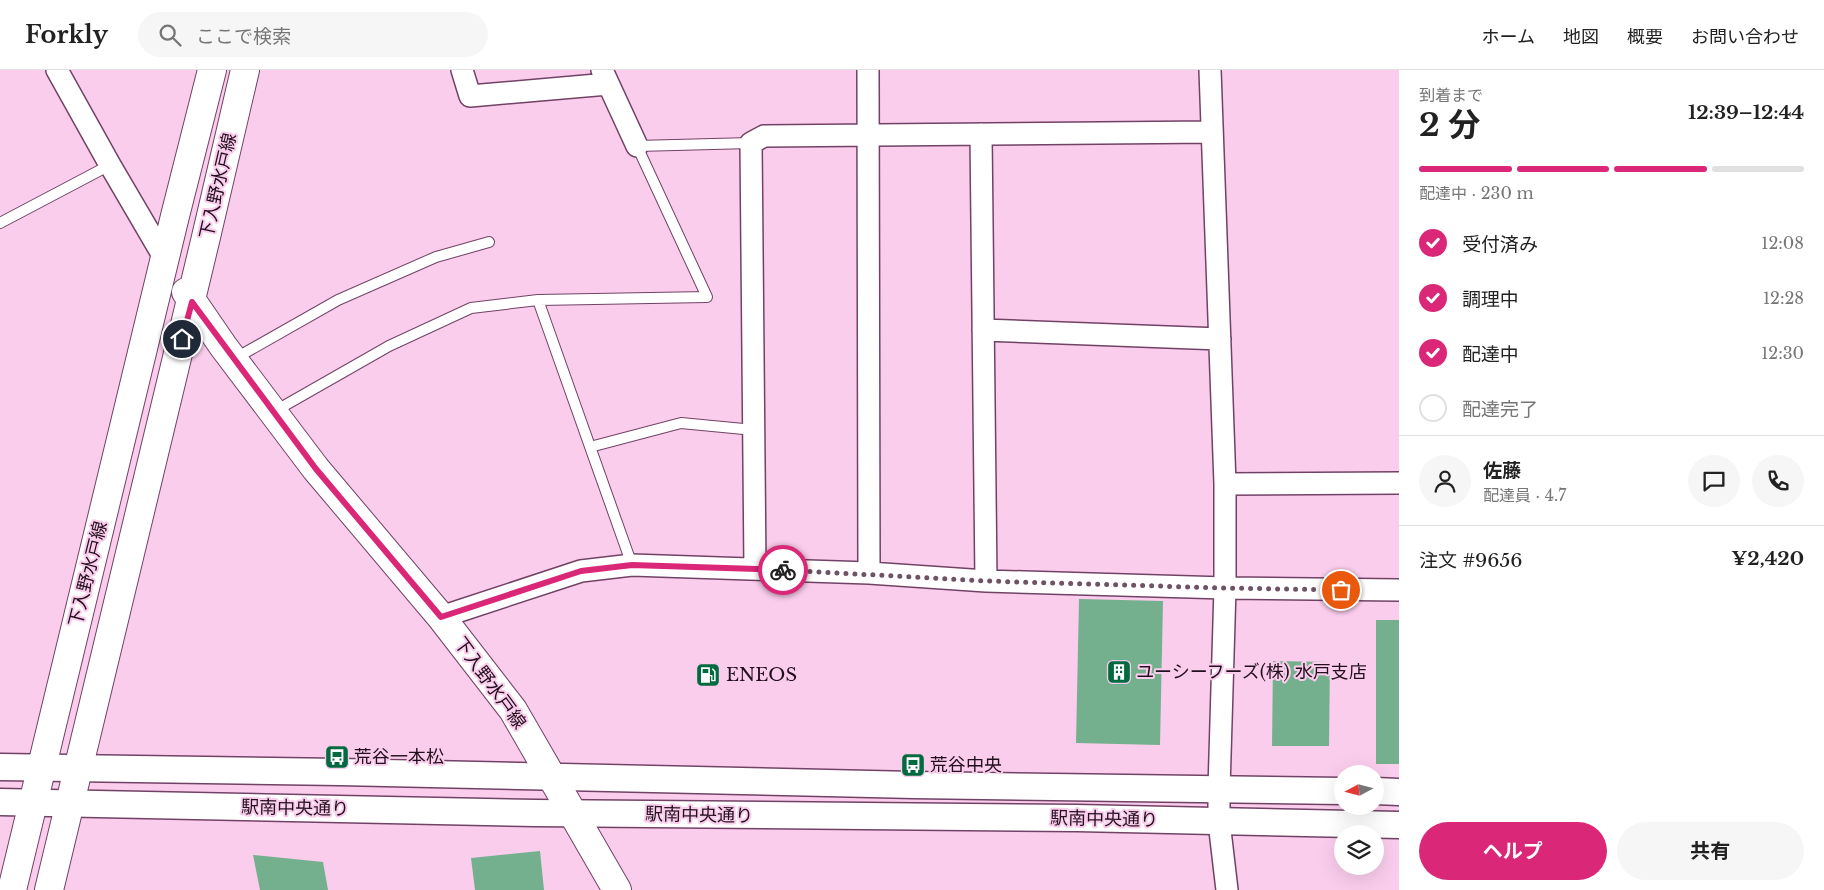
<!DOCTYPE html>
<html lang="ja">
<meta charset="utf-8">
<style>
:root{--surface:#fff;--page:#f6f6f6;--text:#222;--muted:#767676;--line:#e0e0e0;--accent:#db2777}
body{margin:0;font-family:"Libre Baskerville","Noto Sans JP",serif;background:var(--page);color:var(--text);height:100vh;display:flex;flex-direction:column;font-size:19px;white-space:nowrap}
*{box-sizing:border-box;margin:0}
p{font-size:16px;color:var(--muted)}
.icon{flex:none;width:28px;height:28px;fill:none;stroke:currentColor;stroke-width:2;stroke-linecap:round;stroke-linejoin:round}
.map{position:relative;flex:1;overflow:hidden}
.side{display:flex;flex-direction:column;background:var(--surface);width:425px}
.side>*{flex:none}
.needle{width:32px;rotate:263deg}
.fabs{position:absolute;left:1334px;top:695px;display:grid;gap:10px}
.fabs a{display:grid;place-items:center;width:50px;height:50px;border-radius:50%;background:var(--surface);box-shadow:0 5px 20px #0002;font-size:25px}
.pin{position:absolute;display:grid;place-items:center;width:42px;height:42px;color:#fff;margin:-21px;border:2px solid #fff;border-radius:50%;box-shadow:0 1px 5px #0007}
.courier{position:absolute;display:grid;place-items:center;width:50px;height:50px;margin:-25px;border:4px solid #db2777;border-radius:50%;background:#fff;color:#222;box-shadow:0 1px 6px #0007}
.head em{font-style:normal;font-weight:700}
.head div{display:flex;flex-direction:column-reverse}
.head{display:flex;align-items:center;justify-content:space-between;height:85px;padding:0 20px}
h1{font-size:32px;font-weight:700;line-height:38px}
.bar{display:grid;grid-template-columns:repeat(4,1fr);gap:8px 5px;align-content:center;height:60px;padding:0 20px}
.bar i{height:6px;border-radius:4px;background:var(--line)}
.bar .current{background:var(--accent)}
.bar p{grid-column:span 4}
.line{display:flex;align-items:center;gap:12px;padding:0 20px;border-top:1px solid var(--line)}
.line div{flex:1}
.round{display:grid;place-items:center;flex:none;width:52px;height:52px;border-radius:26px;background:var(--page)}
ol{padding:0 20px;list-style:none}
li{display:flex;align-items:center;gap:15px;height:55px}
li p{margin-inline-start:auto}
li .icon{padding:5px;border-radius:50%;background:var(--accent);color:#fff;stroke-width:4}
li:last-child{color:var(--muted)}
li i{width:28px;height:28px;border:2px solid var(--line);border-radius:50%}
.button{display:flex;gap:10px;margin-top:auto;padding:10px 20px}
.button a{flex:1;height:58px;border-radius:30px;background:var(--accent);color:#fff;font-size:20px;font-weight:700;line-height:58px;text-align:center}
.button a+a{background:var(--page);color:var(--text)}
header{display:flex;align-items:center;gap:30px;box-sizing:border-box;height:70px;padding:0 25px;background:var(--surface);border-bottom:1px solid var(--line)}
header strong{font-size:24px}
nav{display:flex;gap:28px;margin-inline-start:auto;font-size:18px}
.search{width:350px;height:45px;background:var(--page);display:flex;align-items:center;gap:12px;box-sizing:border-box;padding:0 18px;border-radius:28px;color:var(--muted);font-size:19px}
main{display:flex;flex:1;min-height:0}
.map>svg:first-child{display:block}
</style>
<header>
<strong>Forkly</strong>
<div class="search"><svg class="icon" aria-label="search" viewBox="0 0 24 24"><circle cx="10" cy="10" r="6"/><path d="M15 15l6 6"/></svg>ここで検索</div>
<nav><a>ホーム</a><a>地図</a><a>概要</a><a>お問い合わせ</a></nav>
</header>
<main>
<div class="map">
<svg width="1399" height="820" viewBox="0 0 1399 820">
<rect width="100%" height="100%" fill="#facdec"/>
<path fill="#74b08d" d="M1079,529L1163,531L1160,675L1076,673Z
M1376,550H1399V694H1376Z
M1273,591L1330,592L1329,676H1272Z
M540,781L544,820H475L471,788Z
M253,785L323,792L328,820H260Z"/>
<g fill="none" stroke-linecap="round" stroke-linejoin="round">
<defs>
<path id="service" d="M0,153L110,95
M234,289L338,230L436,187L489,172
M275,341L389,276L471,238L538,230
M590,377L681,353L754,360
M632,495L538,230L707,227L637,76L751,73"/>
<path id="minor" d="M57,0L110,95L165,189
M462,0L470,26L608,14
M602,0L637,76
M868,0L869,503
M1210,0L1225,414V518L1219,719V752L1227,820
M981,64L986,511
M983,260L1220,269
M1225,414L1399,413
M755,499L751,73L764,66L1212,62
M441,547L581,501L632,495L869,503L986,511L1225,518L1399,520"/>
<path id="tertiary" d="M0,697L340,702L914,715L1342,721
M1375,721L1399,722
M0,732L535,743L1077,748L1399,755"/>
<path id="secondary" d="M186,222L223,276L316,399L441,547L513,640L617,820
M12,820L175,146L212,0
M49,820C114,547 182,274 245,0"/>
</defs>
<use href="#service" stroke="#714265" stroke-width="12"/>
<use href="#minor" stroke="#714265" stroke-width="24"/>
<use href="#tertiary" stroke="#714265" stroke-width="29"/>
<use href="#secondary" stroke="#714265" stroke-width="30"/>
<use href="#service" stroke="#fff" stroke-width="10"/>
<use href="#minor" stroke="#fff" stroke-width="21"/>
<use href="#tertiary" stroke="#fff" stroke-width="26"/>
<use href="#secondary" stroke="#fff" stroke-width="28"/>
</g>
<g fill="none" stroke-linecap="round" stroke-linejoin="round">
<path stroke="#6e5265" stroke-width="5" stroke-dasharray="0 9" d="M783,500L986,511L1225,518L1341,520"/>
<path stroke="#db2777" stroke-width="6" d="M182,269L192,232L316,399L441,547L581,501L632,495L783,500"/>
</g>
<defs>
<symbol id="building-square" viewBox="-11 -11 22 22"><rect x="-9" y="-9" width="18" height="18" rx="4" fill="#036a40" stroke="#facdec"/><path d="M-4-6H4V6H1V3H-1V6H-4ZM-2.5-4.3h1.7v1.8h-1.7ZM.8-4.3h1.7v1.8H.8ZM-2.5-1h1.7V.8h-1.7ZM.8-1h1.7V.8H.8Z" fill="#fff"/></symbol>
<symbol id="fuel-square" viewBox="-11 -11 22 22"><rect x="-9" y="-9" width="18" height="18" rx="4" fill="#036a40" stroke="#facdec"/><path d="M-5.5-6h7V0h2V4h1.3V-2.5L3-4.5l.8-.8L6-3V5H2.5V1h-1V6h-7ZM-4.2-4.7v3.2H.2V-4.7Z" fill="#fff"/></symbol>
<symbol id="bus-square" viewBox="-11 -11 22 22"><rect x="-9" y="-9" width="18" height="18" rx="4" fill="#036a40" stroke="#facdec"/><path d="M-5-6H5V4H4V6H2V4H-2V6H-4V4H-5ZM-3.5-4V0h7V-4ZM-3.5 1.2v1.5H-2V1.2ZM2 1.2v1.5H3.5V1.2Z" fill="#fff"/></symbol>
</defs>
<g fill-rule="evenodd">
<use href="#building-square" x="1105" y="588" width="28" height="28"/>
<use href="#fuel-square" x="694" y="591" width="28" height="28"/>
<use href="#bus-square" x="323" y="673" width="28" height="28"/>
<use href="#bus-square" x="899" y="681" width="28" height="28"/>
</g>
<g text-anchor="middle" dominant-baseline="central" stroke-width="4" stroke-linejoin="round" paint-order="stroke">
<g font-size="18" fill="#220f1d" stroke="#facdec">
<text transform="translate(218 116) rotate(-77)">下入野水戸線</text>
<text transform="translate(88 504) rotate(-76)">下入野水戸線</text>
<text transform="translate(490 613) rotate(54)">下入野水戸線</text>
<text transform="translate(295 738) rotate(1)">駅南中央通り</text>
<text transform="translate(699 745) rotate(1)">駅南中央通り</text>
<text transform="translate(1104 749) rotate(1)">駅南中央通り</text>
</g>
<g font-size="18" fill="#220f1d" stroke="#facdec" text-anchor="start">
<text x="1136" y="602">ユーシーフーズ(株) 水戸支店</text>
<text x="726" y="605">ENEOS</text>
<text x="354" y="687">荒谷一本松</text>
<text x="930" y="695">荒谷中央</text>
</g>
</g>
</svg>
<div class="fabs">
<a><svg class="needle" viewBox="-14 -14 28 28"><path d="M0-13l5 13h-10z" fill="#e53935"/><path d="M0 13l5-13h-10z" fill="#767676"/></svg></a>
<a><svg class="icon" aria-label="layers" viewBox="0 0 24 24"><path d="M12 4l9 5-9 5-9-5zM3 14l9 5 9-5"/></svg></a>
</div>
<div class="pin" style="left:1341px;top:520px;background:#ea580c"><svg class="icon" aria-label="bag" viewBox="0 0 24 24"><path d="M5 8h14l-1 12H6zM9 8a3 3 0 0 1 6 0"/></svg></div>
<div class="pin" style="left:182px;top:269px;background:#1f2937"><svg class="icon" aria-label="home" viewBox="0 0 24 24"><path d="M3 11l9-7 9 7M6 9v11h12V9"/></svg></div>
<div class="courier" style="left:783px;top:500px"><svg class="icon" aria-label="bike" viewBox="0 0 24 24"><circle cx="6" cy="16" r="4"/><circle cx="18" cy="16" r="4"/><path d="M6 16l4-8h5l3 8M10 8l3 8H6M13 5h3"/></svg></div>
</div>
<section class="side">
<div class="head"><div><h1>2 分</h1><p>到着まで</p></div><em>12:39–12:44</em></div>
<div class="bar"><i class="current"></i><i class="current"></i><i class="current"></i><i></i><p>配達中 · 230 m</p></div>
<ol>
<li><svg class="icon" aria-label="check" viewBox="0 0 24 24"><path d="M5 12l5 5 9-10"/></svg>受付済み<p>12:08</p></li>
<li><svg class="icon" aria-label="check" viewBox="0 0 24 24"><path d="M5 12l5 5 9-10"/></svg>調理中<p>12:28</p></li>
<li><svg class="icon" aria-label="check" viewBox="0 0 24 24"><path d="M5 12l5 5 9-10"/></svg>配達中<p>12:30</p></li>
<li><i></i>配達完了</li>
</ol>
<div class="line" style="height:90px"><a class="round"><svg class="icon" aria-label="person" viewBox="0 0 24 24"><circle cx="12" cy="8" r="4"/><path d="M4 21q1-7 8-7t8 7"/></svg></a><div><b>佐藤</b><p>配達員 · 4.7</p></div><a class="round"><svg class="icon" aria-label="chat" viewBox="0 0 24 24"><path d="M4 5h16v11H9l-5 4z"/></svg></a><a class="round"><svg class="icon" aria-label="phone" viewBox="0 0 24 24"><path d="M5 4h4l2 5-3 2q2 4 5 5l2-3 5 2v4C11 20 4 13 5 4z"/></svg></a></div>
<div class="line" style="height:65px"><div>注文 #9656</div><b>¥2,420</b></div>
<div class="button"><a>ヘルプ</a><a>共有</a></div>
</section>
</main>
